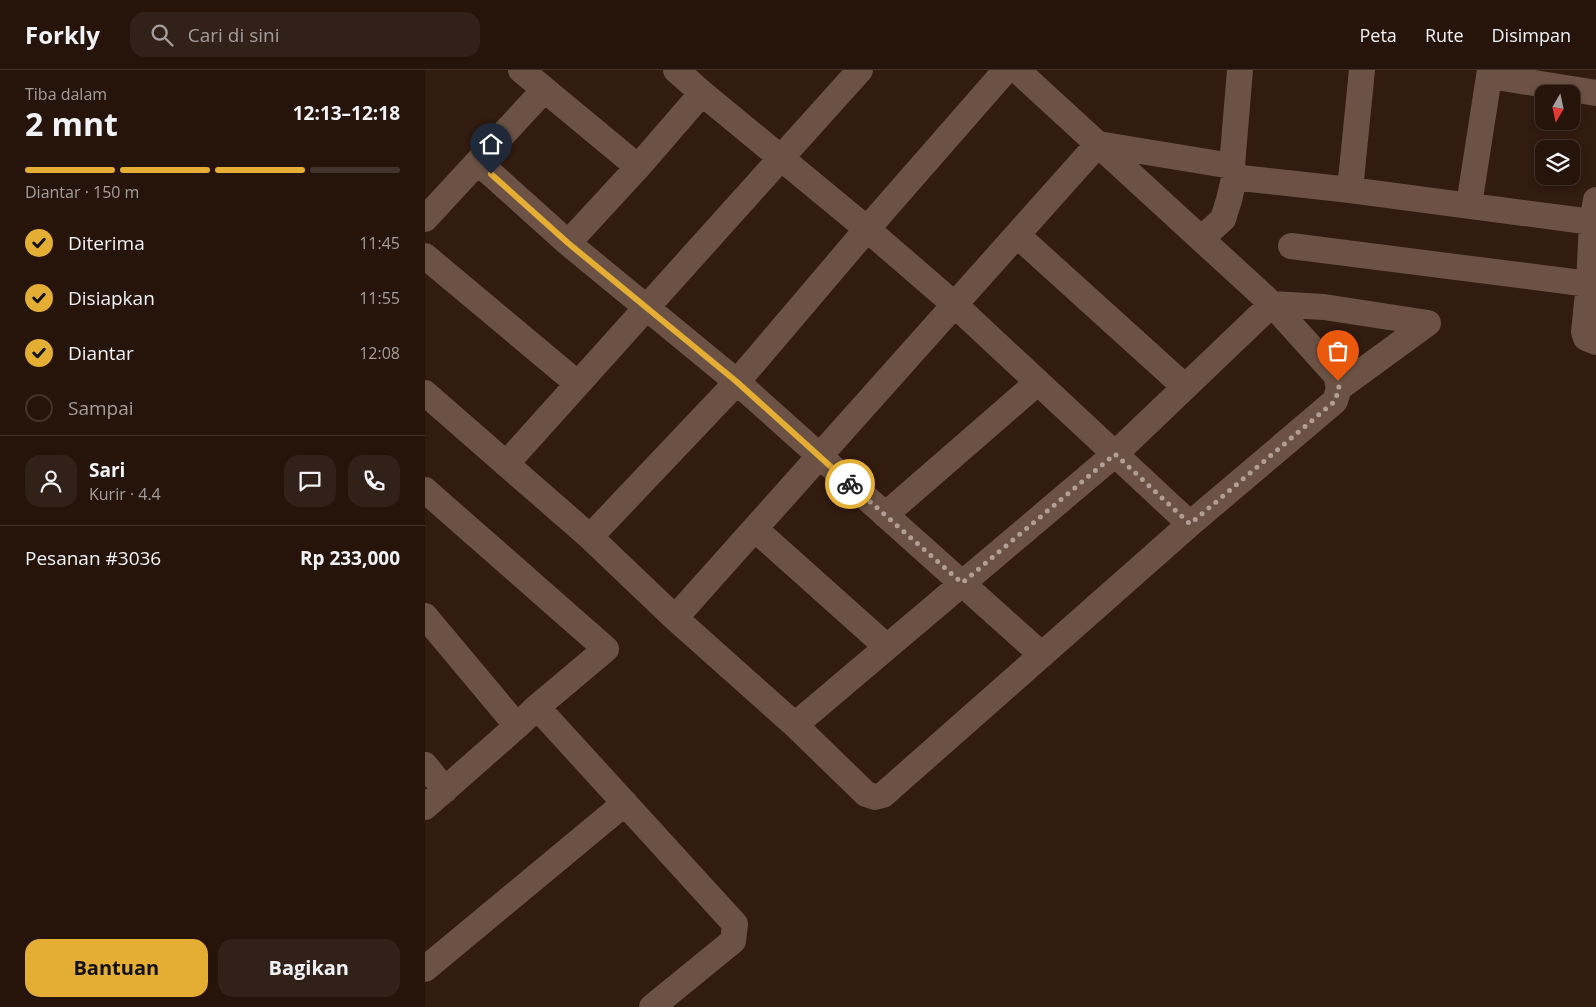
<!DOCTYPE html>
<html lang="id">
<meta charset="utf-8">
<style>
:root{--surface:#26140b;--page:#322119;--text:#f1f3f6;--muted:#a49e9d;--line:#42332c;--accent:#e4ae35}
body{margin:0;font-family:"Open Sans",sans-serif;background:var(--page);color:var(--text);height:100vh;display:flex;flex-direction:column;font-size:19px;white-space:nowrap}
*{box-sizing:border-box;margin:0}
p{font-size:16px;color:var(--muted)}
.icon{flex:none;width:28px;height:28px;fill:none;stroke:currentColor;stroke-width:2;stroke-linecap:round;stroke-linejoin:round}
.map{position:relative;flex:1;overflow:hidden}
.side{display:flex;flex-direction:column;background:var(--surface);width:425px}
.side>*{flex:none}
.needle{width:32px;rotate:189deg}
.tools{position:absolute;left:1110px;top:15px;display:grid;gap:10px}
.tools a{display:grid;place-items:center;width:45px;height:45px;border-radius:10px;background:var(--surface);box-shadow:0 2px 8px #0003,0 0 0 1px var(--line);font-size:25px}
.pin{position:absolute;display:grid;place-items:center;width:42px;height:42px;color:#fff;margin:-51px -21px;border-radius:50% 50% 50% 0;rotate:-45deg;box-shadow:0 0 5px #0007}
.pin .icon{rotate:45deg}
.courier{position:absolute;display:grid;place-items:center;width:50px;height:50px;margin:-25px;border:4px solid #e4ae35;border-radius:50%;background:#fff;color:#222;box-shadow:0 1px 6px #0007}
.headline em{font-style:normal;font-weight:700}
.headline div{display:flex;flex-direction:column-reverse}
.headline{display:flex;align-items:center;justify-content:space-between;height:85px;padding:0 25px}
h1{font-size:32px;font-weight:700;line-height:38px}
.bar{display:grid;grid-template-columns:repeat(4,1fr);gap:8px 5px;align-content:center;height:60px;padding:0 25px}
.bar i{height:6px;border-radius:4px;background:var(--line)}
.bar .selected{background:var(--accent)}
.bar p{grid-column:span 4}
.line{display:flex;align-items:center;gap:12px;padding:0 25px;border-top:1px solid var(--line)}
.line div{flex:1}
.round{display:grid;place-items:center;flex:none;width:52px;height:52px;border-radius:15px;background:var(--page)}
ol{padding:0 25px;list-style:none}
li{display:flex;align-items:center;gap:15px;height:55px}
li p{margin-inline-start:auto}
li .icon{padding:5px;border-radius:50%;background:var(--accent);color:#111;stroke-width:4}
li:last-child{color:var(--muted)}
li i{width:28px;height:28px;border:2px solid var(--line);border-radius:50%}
.cta{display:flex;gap:10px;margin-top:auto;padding:10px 25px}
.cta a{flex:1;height:58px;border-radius:15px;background:var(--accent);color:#111;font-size:20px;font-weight:700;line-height:58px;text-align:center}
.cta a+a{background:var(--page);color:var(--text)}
header{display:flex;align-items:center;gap:30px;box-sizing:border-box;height:70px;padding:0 25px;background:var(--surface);border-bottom:1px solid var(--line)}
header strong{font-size:24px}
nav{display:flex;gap:28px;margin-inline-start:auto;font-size:18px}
.search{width:350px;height:45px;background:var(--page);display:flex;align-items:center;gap:12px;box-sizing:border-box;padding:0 18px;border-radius:15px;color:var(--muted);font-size:19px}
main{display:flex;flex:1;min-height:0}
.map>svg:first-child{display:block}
</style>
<header>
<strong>Forkly</strong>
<div class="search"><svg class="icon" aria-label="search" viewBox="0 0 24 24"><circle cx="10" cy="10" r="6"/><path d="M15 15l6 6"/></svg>Cari di sini</div>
<nav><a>Peta</a><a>Rute</a><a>Disimpan</a></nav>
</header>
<main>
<section class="side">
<div class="headline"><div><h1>2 mnt</h1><p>Tiba dalam</p></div><em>12:13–12:18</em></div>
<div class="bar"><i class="selected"></i><i class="selected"></i><i class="selected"></i><i></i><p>Diantar · 150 m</p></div>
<ol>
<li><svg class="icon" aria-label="check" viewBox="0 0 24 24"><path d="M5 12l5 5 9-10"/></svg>Diterima<p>11:45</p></li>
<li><svg class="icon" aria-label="check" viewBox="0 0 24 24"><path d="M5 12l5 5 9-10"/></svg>Disiapkan<p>11:55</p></li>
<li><svg class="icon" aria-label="check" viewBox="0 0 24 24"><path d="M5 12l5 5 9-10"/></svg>Diantar<p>12:08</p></li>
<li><i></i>Sampai</li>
</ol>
<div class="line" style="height:90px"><a class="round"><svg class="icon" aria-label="person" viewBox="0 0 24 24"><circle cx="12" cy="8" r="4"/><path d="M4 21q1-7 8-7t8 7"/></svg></a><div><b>Sari</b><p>Kurir · 4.4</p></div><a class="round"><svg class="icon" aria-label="chat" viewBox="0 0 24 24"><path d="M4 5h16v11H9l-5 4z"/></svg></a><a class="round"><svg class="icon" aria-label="phone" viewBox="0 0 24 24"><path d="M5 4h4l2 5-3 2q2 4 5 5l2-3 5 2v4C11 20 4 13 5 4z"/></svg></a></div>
<div class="line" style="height:65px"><div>Pesanan #3036</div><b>Rp 233,000</b></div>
<div class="cta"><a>Bantuan</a><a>Bagikan</a></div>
</section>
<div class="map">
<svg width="1171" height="937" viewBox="0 0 1171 937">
<rect width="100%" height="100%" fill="#321b0f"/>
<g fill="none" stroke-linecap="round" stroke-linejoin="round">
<path stroke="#6c5244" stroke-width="26" d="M96,0L213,97
M251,0L277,23L442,159L530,235L765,454
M592,0L847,234L911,305L914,318
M815,0L807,96L810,104L816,108L925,120L1167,152
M1065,6L1171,23
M53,92L143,173L312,312L617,585
M925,120L937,0
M1171,130L1167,152L1164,214L1159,262L1161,268L1171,272
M1044,135L1065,0
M0,149L119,20
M592,165L760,317
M776,169L798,149L804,130L810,104
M143,173L213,97L277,23
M866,176L1164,214
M0,186L153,314
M0,323L165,467L250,548L370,655L441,724L450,727L458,725L765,454L910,331L914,318L1003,253
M81,394L435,0
M0,420L181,579L112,637
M460,445L612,313
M330,459L462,577
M165,467L312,312L442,159L581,0
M0,546L92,656L112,637L310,854L308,871L227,937
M250,548L673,74L807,96
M370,655L689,385L847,234L899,237L1003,253
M0,695L20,720
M0,737L92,656
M0,899L200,733"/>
</g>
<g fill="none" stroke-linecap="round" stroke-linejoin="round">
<path stroke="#b19e95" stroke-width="5" stroke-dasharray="0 9" d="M425,414L537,513L690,384L765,454L910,331L914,318L913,311"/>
<path stroke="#e4ae35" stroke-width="6" d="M66,104L143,173L312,312L425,414"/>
</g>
</svg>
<div class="tools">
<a><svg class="needle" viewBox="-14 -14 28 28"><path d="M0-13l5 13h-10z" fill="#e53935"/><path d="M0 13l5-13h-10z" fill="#a49e9d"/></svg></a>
<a><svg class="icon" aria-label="layers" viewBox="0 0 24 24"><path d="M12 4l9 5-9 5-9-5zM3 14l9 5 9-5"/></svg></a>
</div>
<div class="pin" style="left:913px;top:311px;background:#ea580c"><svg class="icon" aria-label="bag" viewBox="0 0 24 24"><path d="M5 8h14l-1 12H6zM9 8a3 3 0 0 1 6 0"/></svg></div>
<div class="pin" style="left:66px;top:104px;background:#1f2937"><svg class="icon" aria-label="home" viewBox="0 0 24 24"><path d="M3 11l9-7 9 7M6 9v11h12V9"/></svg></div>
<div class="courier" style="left:425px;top:414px"><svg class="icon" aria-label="bike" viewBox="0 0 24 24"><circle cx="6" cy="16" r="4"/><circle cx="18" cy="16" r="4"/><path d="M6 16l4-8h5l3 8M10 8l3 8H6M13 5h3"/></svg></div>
</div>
</main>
